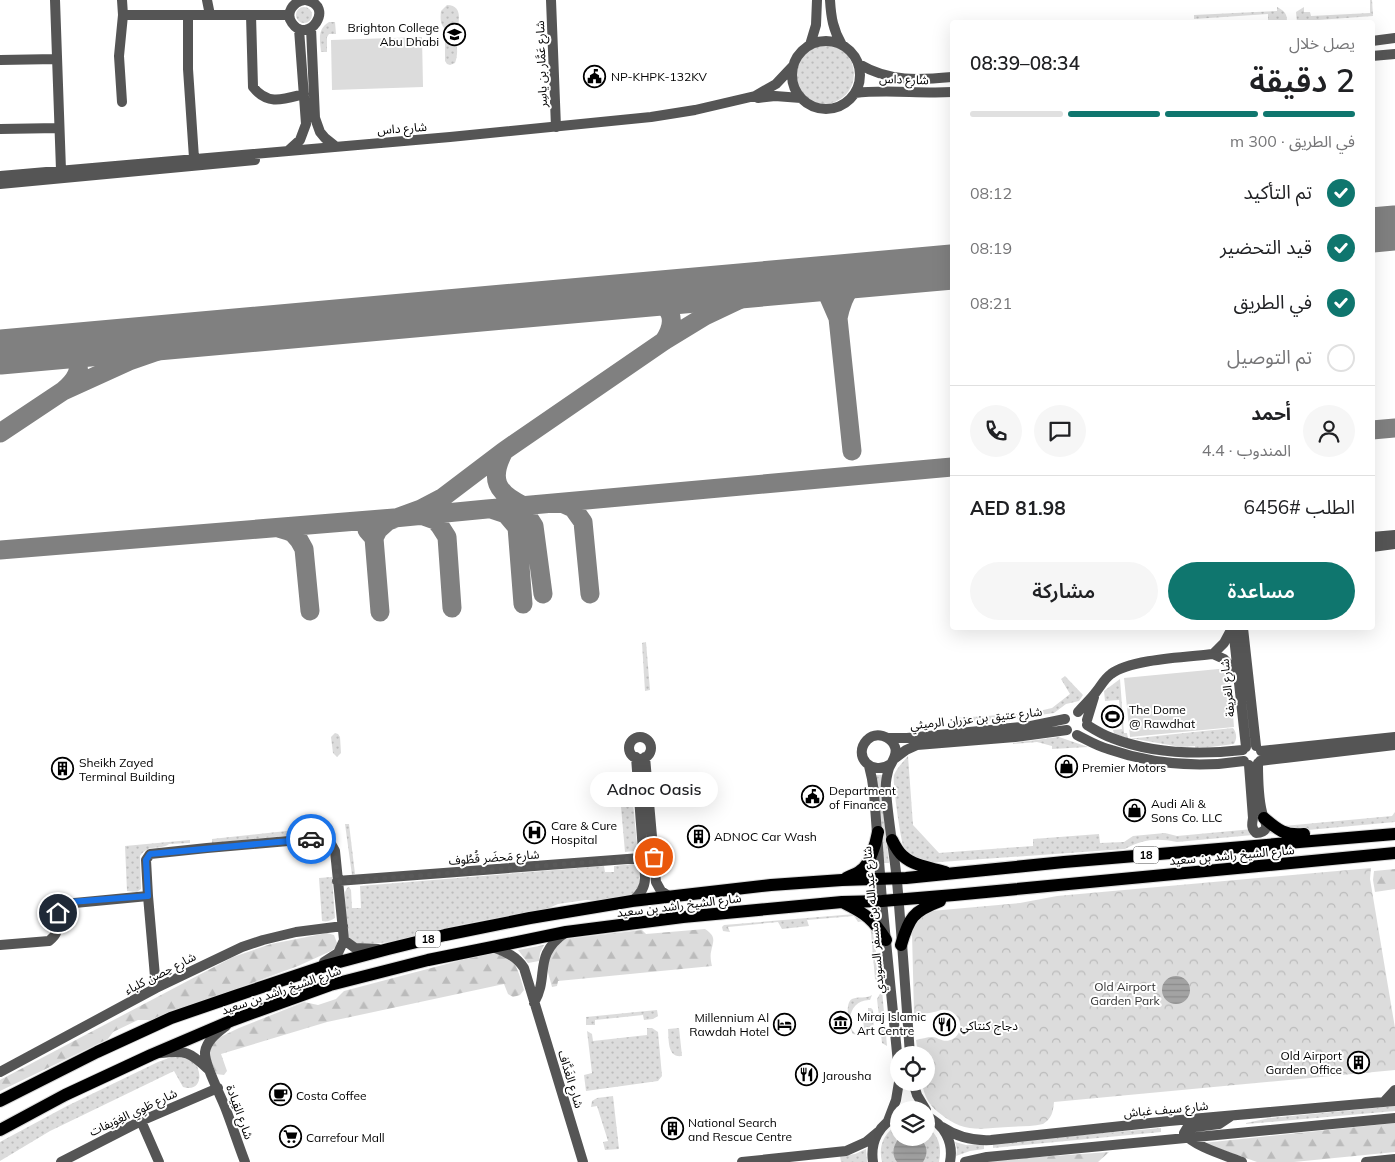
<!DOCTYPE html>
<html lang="ar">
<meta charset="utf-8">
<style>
:root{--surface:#fff;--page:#f6f6f6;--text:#202124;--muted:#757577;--line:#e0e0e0;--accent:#0f766e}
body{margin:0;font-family:Mulish,"Noto Sans Arabic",sans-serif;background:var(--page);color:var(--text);direction:rtl;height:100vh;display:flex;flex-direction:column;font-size:19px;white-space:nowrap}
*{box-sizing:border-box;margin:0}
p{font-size:16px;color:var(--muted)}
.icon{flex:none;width:28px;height:28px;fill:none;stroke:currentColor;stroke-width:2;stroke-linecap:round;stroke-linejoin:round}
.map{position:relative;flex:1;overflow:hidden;direction:ltr}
.sheet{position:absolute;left:950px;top:20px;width:425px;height:610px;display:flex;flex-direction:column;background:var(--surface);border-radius:5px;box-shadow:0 5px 20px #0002;direction:rtl}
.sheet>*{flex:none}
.buttons{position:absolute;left:890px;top:1046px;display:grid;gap:10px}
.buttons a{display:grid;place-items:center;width:45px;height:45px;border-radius:50%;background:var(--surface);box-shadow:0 5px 20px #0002;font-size:25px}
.pin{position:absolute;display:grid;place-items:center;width:42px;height:42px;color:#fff;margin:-21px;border:2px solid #fff;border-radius:50%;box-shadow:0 1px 5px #0007}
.courier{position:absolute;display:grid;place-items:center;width:50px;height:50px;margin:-25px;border:4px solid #1a73e8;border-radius:50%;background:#fff;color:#222;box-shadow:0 1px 6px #0007}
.bubble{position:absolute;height:35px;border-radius:18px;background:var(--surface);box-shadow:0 5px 20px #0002;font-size:16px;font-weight:600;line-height:35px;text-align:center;direction:rtl}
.headline em{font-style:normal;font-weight:600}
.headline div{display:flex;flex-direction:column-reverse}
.headline{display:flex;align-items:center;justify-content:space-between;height:85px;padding:0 20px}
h1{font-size:32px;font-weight:600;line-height:38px}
.bar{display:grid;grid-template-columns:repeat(4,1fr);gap:8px 5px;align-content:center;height:60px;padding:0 20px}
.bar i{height:6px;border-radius:4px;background:var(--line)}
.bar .current{background:var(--accent)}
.bar p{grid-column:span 4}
.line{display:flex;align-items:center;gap:12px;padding:0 20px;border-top:1px solid var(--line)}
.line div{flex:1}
.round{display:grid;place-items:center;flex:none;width:52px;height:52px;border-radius:26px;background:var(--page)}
ol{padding:0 20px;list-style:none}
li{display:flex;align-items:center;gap:15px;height:55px}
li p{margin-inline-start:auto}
li .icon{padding:5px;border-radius:50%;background:var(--accent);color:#fff;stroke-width:4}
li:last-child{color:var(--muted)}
li i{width:28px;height:28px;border:2px solid var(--line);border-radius:50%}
.button{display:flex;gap:10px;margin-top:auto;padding:10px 20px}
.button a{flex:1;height:58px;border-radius:30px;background:var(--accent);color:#fff;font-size:20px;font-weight:600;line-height:58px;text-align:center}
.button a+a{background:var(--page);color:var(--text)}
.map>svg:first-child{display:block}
</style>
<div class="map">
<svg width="1395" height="1162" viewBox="0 0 1395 1162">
<defs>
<pattern id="grass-dots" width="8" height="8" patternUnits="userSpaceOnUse" patternTransform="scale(1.25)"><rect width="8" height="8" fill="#dcdcdc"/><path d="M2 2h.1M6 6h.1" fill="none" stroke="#bbb" stroke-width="1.8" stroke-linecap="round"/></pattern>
<pattern id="forest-firs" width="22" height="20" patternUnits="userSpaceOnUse" patternTransform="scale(1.25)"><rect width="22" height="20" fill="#dcdcdc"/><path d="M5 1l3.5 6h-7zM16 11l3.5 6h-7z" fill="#bbb"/></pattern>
<pattern id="park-crowns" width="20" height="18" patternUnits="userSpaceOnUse" patternTransform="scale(1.25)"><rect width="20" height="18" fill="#dcdcdc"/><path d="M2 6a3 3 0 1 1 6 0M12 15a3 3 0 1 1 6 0" fill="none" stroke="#bbb"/></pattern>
<pattern id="water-rules" width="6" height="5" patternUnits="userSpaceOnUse" patternTransform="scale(1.25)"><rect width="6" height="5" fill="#a3a3a3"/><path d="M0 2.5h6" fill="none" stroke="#8b8b8b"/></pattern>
</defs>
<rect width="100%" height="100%" fill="#fff"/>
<path fill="url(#grass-dots)" d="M1370,0H1372L1373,16L1318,20V22H1297L1296,12L1304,7V12H1310L1311,16L1370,13Z
M447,5C460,5 460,16 458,26L451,31C440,29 440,20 441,11Z
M1277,7C1285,11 1287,14 1287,22H1268V14L1194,19V15L1277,11Z
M296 15a8 8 0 1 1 16 0a8 8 0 1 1-16 0Z
M329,22H335L336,34H329L327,37V52H321C320,40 317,29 329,22Z
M450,37C459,40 458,55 455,63L450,65L447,64L445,61V42L447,39Z
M794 74a30 30 0 1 1 60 0a30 30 0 1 1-60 0Z
M646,642L650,690L645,691L642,643Z
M1065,676L1083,695L1079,701L1066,704L1054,713L1026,717V714L1052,708L1070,694L1061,679Z
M1120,679L1124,733H1127L1128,739L1114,733L1113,730L1122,729L1119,700L1105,701L1104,691Z
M1017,714L1018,719L956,724L955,718Z
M1233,728C1237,733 1237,739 1234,744L1195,749V746L1181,747L1129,738H1137Z
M335,733L338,734L340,737L341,753L337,757L333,753L331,737Z
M1059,737L1088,747L1052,749V746L1037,742L1013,744V743Z
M908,756L913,825L939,853L1033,846V839L1099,834L1100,843L1124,842L1133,836L1165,833L1177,836L1392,816L1395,812V822L1177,842C1157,838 1143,839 1125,849L926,863C918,861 909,856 904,848C901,843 892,780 894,775C897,768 903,762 908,756Z
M876,775H883L882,796L889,863H883Z
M632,793L637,844L634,851L625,852L620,795Z
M345,824H349L355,874L352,875Z
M333,826L334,836L324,832L212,843V839Z
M190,840V843L169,844C159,851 149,843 140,856L141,889L137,892L127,891L125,846Z
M633,864L639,867L640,887L633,895L598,901L586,900L558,904L547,909C518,914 489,919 460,925C425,933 390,946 354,944L346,933L345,892L347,888L349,887L351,890L352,908H361L360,886L604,866L605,872H614V866Z
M332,877L335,918C330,921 327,922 322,921L319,878Z
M855,914L872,927L880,978L878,981L875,979L871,933L870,927L863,921L858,922L854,916L807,920L809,926L782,929L778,922L728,927L730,932L723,931L722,927L724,925Z
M882,990L887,1046L882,1043L877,999Z
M872,995L870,1000C849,999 843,1028 858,1035L853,1034C849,1028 844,1003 852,999C858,996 866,999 872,995Z
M868,1008H871L873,1010L874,1035L871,1033L860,1034L864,1030L863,1016L868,1012Z
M657,1010L658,1016L653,1019L644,1020L643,1015L595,1020V1025H586V1017Z
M647,1028H652L658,1032L662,1076L658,1081L586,1091L584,1075L592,1073L587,1031L592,1034L593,1041L647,1035Z
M679,1028L682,1056C667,1058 669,1040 668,1029Z
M180,1054C183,1056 189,1057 192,1060C203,1069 203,1093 183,1087L174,1071L50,1131L0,1161V1142L67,1106L158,1062Z
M613,1096L619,1149L605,1150L603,1142L608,1141L597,1106L591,1107L592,1101L597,1098Z
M1395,1106V1111L1246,1124V1123L1270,1118Z
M899,1124V1138H926V1126C939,1135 942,1147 939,1162H882C878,1146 884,1132 899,1124Z
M1161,1128V1132L993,1148V1143Z
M955,1142L966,1145L984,1144V1149L970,1151L956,1156L957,1149Z
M866,1149L867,1162H841L840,1156L855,1154Z"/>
<path fill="url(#forest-firs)" d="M1395,869V889L1375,892L1373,880L1374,871Z
M705,929C717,937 713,941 711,952C710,956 711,962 712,966L558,981L557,986L552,987L546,965L551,951L565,939L642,930L646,934Z
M327,933L334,935L337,943L336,947L331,951L298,966L152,1020H138L113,1032L108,1039L0,1091V1080L233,957L271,944Z
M544,945L540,953L539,961L528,963L518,950Z
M492,952C515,954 518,970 524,990L520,995L513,997L508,994L504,984L327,1022L221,1054L227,1071L224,1075L216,1074L209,1055V1048L214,1040L239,1028L304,1002L318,1005L336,999L344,991Z
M1395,1123V1152L1294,1162H1257L1203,1143Z
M1109,1152L1098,1162H984V1161Z"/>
<path fill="url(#park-crowns)" d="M1371,868L1370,879L1395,1028V1070L1054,1102C1053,1112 1052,1118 1043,1124C1032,1127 1019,1126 1008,1127C977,1129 963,1133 938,1112C928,1104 924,1095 922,1083L926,1082V1055H918L916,1040C921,1039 927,1037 932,1037C938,1037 943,1043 950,1040C955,1039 959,1034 960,1029C962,1020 954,1010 945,1010C941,1009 938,1012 934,1012C928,1014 921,1013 914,1013L912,933C915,921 921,917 931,911L1020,903L1057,896Z"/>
<path fill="#dcdcdc" d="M422,37L423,87L332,90L331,40Z
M1229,668L1234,727L1130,737L1124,678Z"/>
<path fill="url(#water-rules)" d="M1162 990a14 14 0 1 1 28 0a14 14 0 1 1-28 0Z
M899,1138H919C927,1144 929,1153 923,1162H897C891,1154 893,1146 899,1138Z"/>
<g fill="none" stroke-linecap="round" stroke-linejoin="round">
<path stroke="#808080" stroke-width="19" d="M648,294C670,306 679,318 664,341
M838,318C844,290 851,282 879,274
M63,391L129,361L178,344L245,330
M1372,430L1395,428
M0,433L63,391C92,366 76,353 45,348
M504,451C489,479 496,493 524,506
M562,503L573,508L583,522L590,594
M512,507L519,509L527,515L534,526L543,594
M491,509L506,514L517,527L523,604
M421,515L435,520L440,526L447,537L452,608
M278,528L288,531L293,533L299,540L304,549L310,611
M367,530L374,538L380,612
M374,538L378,530L388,521L421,509L442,498L504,451L664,341L705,316L743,298L795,281L815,285L822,289L828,295L838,318L852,451
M0,550L394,518L487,509L952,467"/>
<path stroke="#808080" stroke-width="45" d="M1372,230L1395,228
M0,352L952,267"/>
<defs>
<path id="major" d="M1264,818C1278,830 1285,836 1304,834
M892,840C895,846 898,852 903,856C914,866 932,868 945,872
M846,878C850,876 856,874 860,871C870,865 876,843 878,832
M844,903C866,914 873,919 886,940
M901,945C909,918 913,911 940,901
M0,1101L97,1052L171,1018L238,995L328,965L388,949L445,935L530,918L632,901L771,885L842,880L906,878L1064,862L1395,834
M0,1130L65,1095L151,1055L233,1020L330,985L428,960L566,932L683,917L842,902L882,901L954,895L1395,853"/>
</defs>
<use href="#major" stroke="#dbdbdb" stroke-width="14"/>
<path stroke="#555" stroke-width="10" d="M55,0L61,170
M207,0L210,15
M304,0C293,2 285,13 292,23C308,46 336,6 306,0
M551,0L556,127
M830,0C831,17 833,30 842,45
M123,15H289
M188,15V69L194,158
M251,15L253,87C268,106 284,99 304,94
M311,28L315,118L320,132L325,138L335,146
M792 75a34 34 0 1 1 68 0a34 34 0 1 1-68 0Z
M1372,41L1395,38
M810,45L816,25L817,0
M1372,56L1395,54
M0,60L57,59
M859,64C889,82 919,80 952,77
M855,93C887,89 920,94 952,92
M758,98L775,96L801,98
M122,102L119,56L123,15L122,0
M0,129L59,128
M289,150L300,140L306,124L299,29
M0,176L450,137L651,117L695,110L755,96L776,84L793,66
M0,184L255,160
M1372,537L1395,535
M1372,547L1395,544
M1233,628L1246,747
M1243,628L1256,746
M1213,654L1224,643L1232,628
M1078,712C1084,705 1091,699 1096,692C1101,686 1104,679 1111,674C1130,659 1187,657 1213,654L1224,659L1239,676
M1087,720L1094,697
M1087,725C1095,730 1103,735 1112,738C1153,754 1199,755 1243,750
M1077,735C1087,740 1097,746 1108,749C1152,764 1199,768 1244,761
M629 748a11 11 0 1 1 22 0a11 11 0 1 1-22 0Z
M888,738H907L1031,726L1065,719
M1261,751L1395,737
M645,757L656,882L661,891L670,897
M894,759L906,750L917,745L1015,737L1067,730
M1260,761L1395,745
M891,764C872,777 852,756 867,740C876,731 891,736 895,747C898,755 892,761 889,768C887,775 885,783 886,790C888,821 894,851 897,881C902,939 906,997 910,1055
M1249,765L1253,818C1252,824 1251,828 1256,833C1260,833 1264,832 1266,828C1267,823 1263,817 1262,812C1258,796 1258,779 1258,763
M869,766L872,779L874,793L882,901L899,1073
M337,881L654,857
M632,901C640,895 645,888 645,878L636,757
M344,940L355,948L378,949
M0,945L49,941C66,928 51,917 64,904L148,896
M493,947C506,952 516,956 524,968L583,1162
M156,988L148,896L146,860L150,854L207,848L323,838L330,842L335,851L344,940L338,953L324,962
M534,1003C550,976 532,956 565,933
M226,1026C217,1033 207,1040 205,1052C204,1064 220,1094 225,1107C232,1125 238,1144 245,1162
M161,1053C186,1050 190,1052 208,1069
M0,1072L156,988L242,947L263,940L296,932L343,926
M913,1082L917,1095L926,1110
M1384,1102L1395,1090
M926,1116C944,1124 954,1142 950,1162
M1231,1116L1219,1124L1187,1128L1184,1133C1192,1146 1227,1156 1242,1162
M141,1121L159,1162
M888,1121L896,1100L899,1082
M942,1127C957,1137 972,1141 991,1140L1169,1121L1395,1101
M61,1162L141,1121L218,1088
M742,1162L846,1151L866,1142L878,1132
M873,1162C870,1142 879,1123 899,1116
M965,1162L987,1157L1395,1118
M1366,1162L1395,1159"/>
<use href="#major" stroke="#000" stroke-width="12"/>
</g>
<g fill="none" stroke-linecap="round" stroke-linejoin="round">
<path stroke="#595959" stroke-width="5" stroke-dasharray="0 9" d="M311,839C314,839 320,838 323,839C338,842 336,870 337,882L654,857"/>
<path stroke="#1a73e8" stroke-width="6" d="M58,913C60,906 63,904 70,902L148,896L146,860L150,854L311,839"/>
</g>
<defs>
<symbol id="school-ring" viewBox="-11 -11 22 22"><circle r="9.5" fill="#fff" stroke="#000" stroke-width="1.5"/><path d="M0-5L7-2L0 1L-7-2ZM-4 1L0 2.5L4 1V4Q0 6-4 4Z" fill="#000"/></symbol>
<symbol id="civic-ring" viewBox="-11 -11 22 22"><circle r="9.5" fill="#fff" stroke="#000" stroke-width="1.5"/><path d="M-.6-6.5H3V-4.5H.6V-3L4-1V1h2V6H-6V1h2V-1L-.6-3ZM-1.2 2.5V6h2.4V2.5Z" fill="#000"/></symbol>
<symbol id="stadium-ring" viewBox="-11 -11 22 22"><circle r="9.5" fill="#fff" stroke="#000" stroke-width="1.5"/><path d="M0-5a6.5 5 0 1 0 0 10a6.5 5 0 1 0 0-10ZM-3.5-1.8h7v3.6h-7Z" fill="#000"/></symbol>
<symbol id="shop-ring" viewBox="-11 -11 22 22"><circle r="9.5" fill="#fff" stroke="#000" stroke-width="1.5"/><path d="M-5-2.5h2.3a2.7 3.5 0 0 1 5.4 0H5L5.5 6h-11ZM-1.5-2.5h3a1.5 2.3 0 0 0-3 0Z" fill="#000"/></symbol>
<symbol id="building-ring" viewBox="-11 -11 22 22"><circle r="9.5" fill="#fff" stroke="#000" stroke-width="1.5"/><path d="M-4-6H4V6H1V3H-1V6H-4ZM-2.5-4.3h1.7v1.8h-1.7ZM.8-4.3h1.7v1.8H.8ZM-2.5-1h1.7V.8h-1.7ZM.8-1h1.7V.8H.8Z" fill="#000"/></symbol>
<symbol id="hospital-ring" viewBox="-11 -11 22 22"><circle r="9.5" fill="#fff" stroke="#000" stroke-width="1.5"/><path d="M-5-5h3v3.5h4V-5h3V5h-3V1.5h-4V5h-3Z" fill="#000"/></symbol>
<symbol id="museum-ring" viewBox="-11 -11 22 22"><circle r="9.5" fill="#fff" stroke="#000" stroke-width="1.5"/><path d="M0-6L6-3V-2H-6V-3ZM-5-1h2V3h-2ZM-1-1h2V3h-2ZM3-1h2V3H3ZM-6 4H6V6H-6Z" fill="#000"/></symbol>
<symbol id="hotel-ring" viewBox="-11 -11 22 22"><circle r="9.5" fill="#fff" stroke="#000" stroke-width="1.5"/><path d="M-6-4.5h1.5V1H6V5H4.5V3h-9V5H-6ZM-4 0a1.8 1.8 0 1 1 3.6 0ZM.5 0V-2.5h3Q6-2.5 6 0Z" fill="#000"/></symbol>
<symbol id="restaurant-ring" viewBox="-11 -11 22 22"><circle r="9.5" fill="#fff" stroke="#000" stroke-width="1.5"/><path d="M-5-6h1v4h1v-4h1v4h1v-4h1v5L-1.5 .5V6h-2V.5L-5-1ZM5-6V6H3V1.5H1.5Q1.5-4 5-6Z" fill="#000"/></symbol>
<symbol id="cafe-ring" viewBox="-11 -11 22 22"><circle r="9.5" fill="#fff" stroke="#000" stroke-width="1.5"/><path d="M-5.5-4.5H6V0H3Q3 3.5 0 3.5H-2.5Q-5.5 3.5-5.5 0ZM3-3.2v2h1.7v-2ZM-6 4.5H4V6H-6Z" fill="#000"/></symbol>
<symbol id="supermarket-ring" viewBox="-11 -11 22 22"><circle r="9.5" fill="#fff" stroke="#000" stroke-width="1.5"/><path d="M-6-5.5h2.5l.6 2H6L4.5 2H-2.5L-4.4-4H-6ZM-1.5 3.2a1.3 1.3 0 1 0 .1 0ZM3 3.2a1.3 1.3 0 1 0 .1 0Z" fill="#000"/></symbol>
</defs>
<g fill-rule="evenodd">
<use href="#school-ring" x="442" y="22" width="25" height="25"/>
<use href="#civic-ring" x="582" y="64" width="25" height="25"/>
<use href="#stadium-ring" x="1100" y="704" width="25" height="25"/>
<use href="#shop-ring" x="1054" y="754" width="25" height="25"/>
<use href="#building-ring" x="50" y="756" width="25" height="25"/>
<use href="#civic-ring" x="800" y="784" width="25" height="25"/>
<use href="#shop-ring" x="1122" y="798" width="25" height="25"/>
<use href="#hospital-ring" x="522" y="820" width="25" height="25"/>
<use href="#building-ring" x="686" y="824" width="25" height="25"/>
<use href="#museum-ring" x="828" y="1010" width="25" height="25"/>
<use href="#hotel-ring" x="772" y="1012" width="25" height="25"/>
<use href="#restaurant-ring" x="932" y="1012" width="25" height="25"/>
<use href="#building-ring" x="1346" y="1050" width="25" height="25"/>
<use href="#restaurant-ring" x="794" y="1062" width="25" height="25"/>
<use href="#cafe-ring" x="268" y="1082" width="25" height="25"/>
<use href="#building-ring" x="660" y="1116" width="25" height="25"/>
<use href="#supermarket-ring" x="278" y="1124" width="25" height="25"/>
</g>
<g text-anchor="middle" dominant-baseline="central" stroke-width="4" stroke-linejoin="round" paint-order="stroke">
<g fill="#fff" stroke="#4c4c4c" stroke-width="1">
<rect x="1133.5" y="846.5" width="25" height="17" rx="4"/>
<rect x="415.5" y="930.5" width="25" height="17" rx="4"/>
</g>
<g font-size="11" font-weight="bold" fill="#000">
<text x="1146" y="855">18</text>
<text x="428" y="939">18</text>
</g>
<g font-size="12" fill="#000" stroke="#fff" text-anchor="start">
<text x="439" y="27" text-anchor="end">Brighton College<tspan x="439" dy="14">Abu Dhabi</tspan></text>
<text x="611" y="76">NP-KHPK-132KV</text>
<text x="1129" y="709">The Dome<tspan x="1129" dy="14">@ Rawdhat</tspan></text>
<text x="79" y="762">Sheikh Zayed<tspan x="79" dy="14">Terminal Building</tspan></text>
<text x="1082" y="767">Premier Motors</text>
<text x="829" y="790">Department<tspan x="829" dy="14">of Finance</tspan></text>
<text x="1151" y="803">Audi Ali &amp;<tspan x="1151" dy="14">Sons Co. LLC</tspan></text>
<text x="551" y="825">Care &amp; Cure<tspan x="551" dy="14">Hospital</tspan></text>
<text x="714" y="836">ADNOC Car Wash</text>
<text x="857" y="1016">Miraj Islamic<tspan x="857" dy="14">Art Centre</tspan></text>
<text x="769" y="1017" text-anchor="end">Millennium Al<tspan x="769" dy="14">Rawdah Hotel</tspan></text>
<text x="960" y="1025">دجاج كنتاكي</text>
<text x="1342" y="1055" text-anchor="end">Old Airport<tspan x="1342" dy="14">Garden Office</tspan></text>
<text x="822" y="1075">Jarousha</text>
<text x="296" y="1095">Costa Coffee</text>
<text x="688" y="1122">National Search<tspan x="688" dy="14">and Rescue Centre</tspan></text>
<text x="306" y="1137">Carrefour Mall</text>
</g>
<g font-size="12" fill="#000" stroke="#fff">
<text transform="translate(541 64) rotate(-92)">شارع عَمَّار بن ياسِر</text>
<text transform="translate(904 79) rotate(2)">شارع داس</text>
<text transform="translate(402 128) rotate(-4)">شارع داس</text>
<text transform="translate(1227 688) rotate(-96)">شارع الغريفة</text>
<text transform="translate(976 718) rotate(-6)">شارع عتيق بن عزران الرميثي</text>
<text transform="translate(1232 855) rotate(-5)">شارع الشيخ راشد بن سعيد</text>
<text transform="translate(494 857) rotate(-4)">شارع مَحضَر قُطُوف</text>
<text transform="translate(679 905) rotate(-7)">شارع الشيخ راشد بن سعيد</text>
<text transform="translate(873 920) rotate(-95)">شارع عبدالله بن مسفر السويدي</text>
<text transform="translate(160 973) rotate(-27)">شارع حِصن كلباء</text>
<text transform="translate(281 990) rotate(-19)">شارع الشيخ راشد بن سعيد</text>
<text transform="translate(571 1079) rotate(73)">شارع الغَدَّاف</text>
<text transform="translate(1166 1109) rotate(-5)">شارع سيف غباش</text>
<text transform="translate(133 1112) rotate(-25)">شارع طَوِي الغِوَيفات</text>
<text transform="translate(240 1112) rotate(70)">شارع القِيادة</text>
</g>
<g font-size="12" fill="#333" stroke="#fff">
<text x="1125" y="986">Old Airport<tspan x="1125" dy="14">Garden Park</tspan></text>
</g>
</g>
</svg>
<div class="buttons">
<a><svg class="icon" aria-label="locate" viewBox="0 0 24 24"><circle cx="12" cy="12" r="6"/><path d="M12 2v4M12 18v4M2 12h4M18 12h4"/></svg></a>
<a><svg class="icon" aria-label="layers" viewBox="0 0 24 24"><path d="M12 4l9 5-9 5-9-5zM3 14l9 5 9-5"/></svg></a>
</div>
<div class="pin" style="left:654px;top:857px;background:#ea580c"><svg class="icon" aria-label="bag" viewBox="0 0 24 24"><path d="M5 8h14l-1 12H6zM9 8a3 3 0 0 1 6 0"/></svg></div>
<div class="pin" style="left:58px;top:913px;background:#1f2937"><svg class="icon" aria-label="home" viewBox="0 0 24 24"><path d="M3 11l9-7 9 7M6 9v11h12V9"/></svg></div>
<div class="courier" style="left:311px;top:839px"><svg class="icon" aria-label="car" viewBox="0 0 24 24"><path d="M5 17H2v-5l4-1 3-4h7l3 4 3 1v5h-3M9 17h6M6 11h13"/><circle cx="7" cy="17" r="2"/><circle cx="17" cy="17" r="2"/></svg></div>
<div class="bubble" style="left:590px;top:772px;width:128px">Adnoc Oasis</div>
<section class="sheet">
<div class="headline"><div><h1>2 دقيقة</h1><p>يصل خلال</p></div><em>08:34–08:39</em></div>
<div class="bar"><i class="current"></i><i class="current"></i><i class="current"></i><i></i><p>في الطريق · 300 m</p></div>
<ol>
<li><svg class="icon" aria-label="check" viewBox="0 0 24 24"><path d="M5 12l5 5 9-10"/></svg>تم التأكيد<p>08:12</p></li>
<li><svg class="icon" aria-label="check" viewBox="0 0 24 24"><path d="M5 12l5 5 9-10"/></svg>قيد التحضير<p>08:19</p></li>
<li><svg class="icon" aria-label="check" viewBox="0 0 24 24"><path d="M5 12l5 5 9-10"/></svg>في الطريق<p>08:21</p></li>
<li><i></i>تم التوصيل</li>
</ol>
<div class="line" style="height:90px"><a class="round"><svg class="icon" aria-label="person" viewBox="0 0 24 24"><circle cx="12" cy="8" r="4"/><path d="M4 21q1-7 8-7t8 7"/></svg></a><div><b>أحمد</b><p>المندوب · 4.4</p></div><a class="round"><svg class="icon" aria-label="chat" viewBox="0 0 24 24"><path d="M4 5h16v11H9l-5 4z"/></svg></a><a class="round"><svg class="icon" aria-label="phone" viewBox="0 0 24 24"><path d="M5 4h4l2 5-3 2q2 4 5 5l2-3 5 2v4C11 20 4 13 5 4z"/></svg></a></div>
<div class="line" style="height:65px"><div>الطلب #6456</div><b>AED 81.98</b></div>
<div class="button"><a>مساعدة</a><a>مشاركة</a></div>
</section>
</div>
